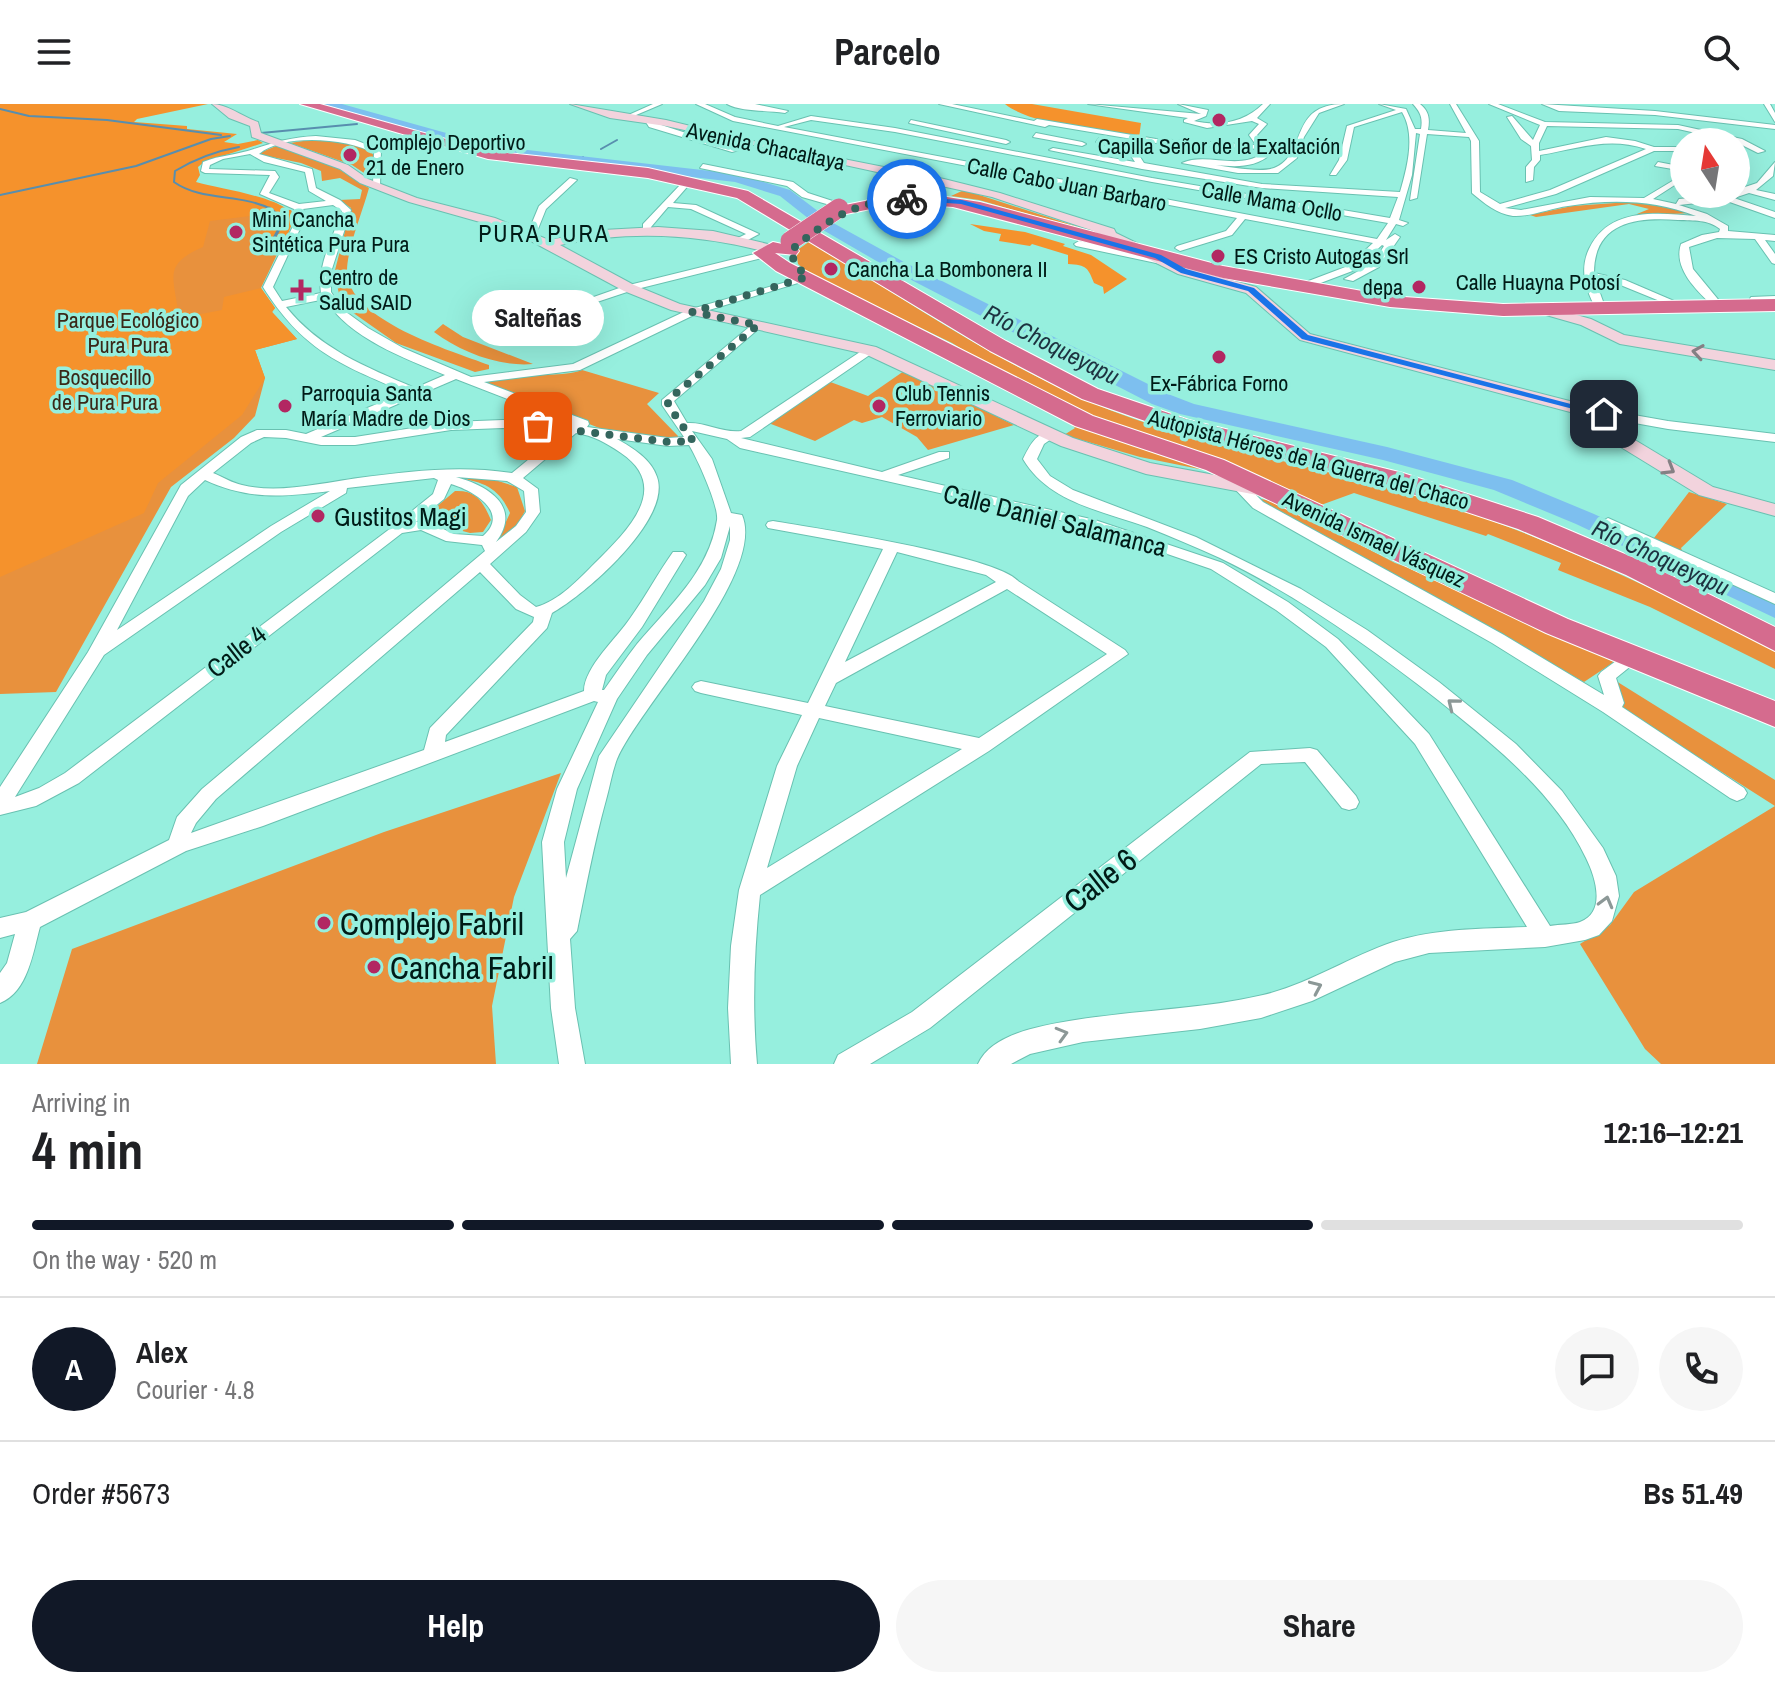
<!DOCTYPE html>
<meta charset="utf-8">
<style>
:root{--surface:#fff;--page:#f6f6f6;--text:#202124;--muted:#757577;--line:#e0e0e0;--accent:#111827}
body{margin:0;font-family:"Archivo Narrow",sans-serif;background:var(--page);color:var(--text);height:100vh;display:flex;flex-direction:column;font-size:30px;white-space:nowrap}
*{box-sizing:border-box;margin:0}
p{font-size:26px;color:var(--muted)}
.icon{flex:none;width:44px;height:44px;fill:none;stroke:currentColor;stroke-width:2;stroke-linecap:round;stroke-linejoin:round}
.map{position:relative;height:960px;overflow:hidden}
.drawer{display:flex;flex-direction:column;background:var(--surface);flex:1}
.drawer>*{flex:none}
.needle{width:52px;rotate:348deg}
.controls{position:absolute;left:1670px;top:24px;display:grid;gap:16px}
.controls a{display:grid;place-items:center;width:80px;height:80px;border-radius:50%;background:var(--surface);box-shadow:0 8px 32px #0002;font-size:40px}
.pin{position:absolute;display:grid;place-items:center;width:68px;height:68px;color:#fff;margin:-34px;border-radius:16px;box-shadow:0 4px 12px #0006}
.courier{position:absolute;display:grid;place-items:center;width:80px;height:80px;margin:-40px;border:6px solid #1a73e8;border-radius:50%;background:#fff;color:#222;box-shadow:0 2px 10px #0007}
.bubble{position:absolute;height:56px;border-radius:28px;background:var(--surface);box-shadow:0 8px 32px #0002;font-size:26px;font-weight:700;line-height:56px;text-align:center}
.summary em{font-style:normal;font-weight:700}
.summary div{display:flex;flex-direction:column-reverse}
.summary{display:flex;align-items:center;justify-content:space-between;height:136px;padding:0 32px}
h1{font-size:52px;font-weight:700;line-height:60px}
.bar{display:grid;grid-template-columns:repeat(4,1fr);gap:12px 8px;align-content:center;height:96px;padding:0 32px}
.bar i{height:10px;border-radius:6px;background:var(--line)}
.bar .selected{background:var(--accent)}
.bar p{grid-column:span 4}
.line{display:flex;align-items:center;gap:20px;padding:0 32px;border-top:2px solid var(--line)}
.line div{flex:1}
.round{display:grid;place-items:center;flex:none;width:84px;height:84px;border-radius:42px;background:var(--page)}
.primary-button{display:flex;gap:16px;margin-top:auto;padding:16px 32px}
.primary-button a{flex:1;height:92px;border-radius:48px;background:var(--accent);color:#fff;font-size:32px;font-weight:700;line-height:92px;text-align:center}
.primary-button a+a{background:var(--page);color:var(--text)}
header{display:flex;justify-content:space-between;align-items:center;height:104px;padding:0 32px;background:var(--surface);font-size:36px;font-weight:700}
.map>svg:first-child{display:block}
</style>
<header><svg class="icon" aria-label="menu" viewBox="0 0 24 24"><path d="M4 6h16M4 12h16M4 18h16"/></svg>Parcelo<svg class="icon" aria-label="search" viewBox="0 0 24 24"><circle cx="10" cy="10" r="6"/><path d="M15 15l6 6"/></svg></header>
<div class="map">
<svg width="1775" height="960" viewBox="0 0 1775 960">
<rect width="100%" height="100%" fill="#96efde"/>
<path fill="#e8913d" d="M316,35C334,37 364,34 374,52L370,68L364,69L352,61L290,39Z
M276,42L337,64L369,84C363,107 347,144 347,167C347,216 452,247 489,261V265L475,268L396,239L342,201L334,170L351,104L339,96L360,95L362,86L340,74L322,77L321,67L301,59L257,50Z
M964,86L1119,136L979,96L951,92Z
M0,97L291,106L295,113L261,184L275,204L272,208L297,235L255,246L265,274L255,312L234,334L171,383L56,588L0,590Z
M1644,97L1690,109L1641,112L1637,110L1649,105L1629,100L1536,113L1530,111L1572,102Z
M810,137C900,193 990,254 1088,297C1192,342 1306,359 1414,391C1540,428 1658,487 1775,546V565L1650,503L1558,466L1561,459L1488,430L1486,432L1354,389L1321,401L1240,365L1080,312L1025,284L952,239L809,170L798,160L796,147Z
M443,220L463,233L533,260C499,263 461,248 434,228Z
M582,266L659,289L647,300L678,332V337L617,331L483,278C511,262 553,277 582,266Z
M904,267L1014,321L928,346L917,333L882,313L862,319L854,316L815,337L761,316L825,276L868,292Z
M1071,320L1214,368L1140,353L1064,331L1075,324Z
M458,374L495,376L517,383L525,407L518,420L497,437L510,409C499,384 484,378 458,374Z
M455,387C477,386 483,398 491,416L483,428L470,429L421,416Z
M1689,388L1727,400L1681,444L1684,451L1654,434Z
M1252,393L1281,399L1395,459L1445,477L1614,558L1584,578Z
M1616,577L1775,676V960H1661L1645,945L1580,840L1610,821L1634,788L1775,702L1623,605Z
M561,669L514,793L492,902L496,960H37L72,845L384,728Z"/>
<path fill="#f5922c" d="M0,0H208L137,15L134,18L187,22V25L237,30L224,38L238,40L258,36L263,39L204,58L198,63L200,71L196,78C220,85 284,93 295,113L285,137L263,138L266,110L210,117L203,143C164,160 173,171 178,207L196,211L222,206L224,193L261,184L275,204L272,208L297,235L255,246L265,274L242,311L158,379L144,409L0,473Z
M1005,0H1032L1141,19L1139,34C1103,25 1032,22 1005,0Z
M970,120L1025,128L1065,140L1063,142L1091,151L1127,175L1104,190L1103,183L1094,179C1088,164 1087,161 1068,160V151L1032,140L1030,142L999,137L1001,130L984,127Z"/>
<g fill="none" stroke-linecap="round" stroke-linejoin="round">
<path stroke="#588eae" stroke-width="2" d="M0,5L29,12L107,16L221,31
M261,29L357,20
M239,43C216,47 195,55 175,67L174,78C202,98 242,89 273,106
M601,45L617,36
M578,56L583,53
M0,91L136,62L211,35L230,32"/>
<path stroke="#588eae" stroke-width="3" d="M269,104L284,116L273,136"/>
<path fill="#7dbfef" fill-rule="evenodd" d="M323,0H342L493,42L737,70L790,86L835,120L904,158L1168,290L1194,300L1387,343L1512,376L1594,410L1775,494V514L1576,420L1494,386L1383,356L1180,310L1152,300L892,166L823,126L780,92L735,78L492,50Z"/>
<defs>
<path id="street" d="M653,0H662L629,14L624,13Z
M696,0H705L735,13L778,22L811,12L895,24L1152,74L1390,114L1398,93L1262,84L1142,65L1049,46L1053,44L1135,58L1129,49L1096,38L1099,34L1135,45L1144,59L1262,80L1400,88C1407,64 1416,31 1402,8L1354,23L1347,56L1336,71H1330L1339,56L1347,22L1396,6L1379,0L1406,5L1415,25H1421C1423,13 1420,8 1413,0H1420C1429,7 1430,15 1428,26L1466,29L1450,0H1456L1479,37L1480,88L1500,100L1550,86L1646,45C1608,32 1577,45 1540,51V56L1534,63L1533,76L1526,78V63L1532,56L1531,42L1521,35L1507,13L1512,12L1533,36L1540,21L1489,0H1498L1545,18L1678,21L1742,35L1765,47L1758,49L1736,38L1678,25L1547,22L1539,39V47L1606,33L1635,37L1654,43H1684V47H1654L1556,90L1505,104L1521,106L1590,93L1644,94L1684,70V75L1653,95L1676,100L1679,95L1736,90L1742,84L1757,79L1775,58L1773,72L1756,86L1775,90V96L1749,89L1734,94L1775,108V114L1724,96L1679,101L1707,110L1728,122V127L1775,131V137L1765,136L1775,150V160L1772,159L1755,135L1717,134L1689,143L1693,165L1721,199L1712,201C1696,186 1673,164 1681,140L1702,131L1719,128L1720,125C1707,115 1695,117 1678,116C1638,113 1594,117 1594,169L1625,176L1681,200L1672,202L1618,180L1595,175L1605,203L1596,205C1586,186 1579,166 1589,145C1609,103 1656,109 1696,112C1654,96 1612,95 1568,102C1551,104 1531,113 1513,112C1497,110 1484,99 1472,89L1471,37L1469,33L1427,30L1417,94L1410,96L1420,30L1416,29L1412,71L1399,116L1408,119L1403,122L1396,120L1386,136L1395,130L1400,133L1379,163L1353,177L1344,175L1373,159L1384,142L1382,141L1355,166L1302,186L1298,185V181L1348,162L1373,139L1245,115L1232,131L1180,147L1175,144L1177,142L1226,127L1237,114L733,17ZM811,16L895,28L1152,78L1388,119L1377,135L784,23Z
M727,0H755L788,7L785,9C767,6 742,8 727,0Z
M939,0H952L1034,17L1037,15L1156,35L1256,41L1249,31L1259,20L1252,17L1207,24L1184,18V16L1188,14L1088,0L1201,10L1178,0L1208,6L1206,12L1194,17C1219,23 1245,18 1263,0H1270L1257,14L1267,20L1257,31L1264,41H1268L1271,50C1255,64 1236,63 1216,61C1230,63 1261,69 1274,64C1308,51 1288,0 1344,0L1319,9L1304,33L1297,54L1278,69H1238L1182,59C1207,48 1239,67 1263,49L1260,45L1156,39L1049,21L1045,23Z
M1542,0L1655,7L1775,21V25L1655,11L1559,7Z
M1764,0H1770L1775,9V18Z
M644,15H648L655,19L739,46L732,48L649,23Z
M911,16L1006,36L1010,38L1006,40L909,19Z
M1036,29L1082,38L1086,40L1082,42L1033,33Z
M316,32L355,36L381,46L380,83L373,81L374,49C347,34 283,29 259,50L312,65L316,84L340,96L351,106L331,168V188L342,205L368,224L403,244L471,273L573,260L688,206L811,171V175L696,210L580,266L484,278L588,317L589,320L587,323L668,334L684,333L662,301V296L754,219L763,221L674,297L687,319C706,318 722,329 741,327L866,244H874V248L750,333L741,334L882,368L939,348H949V354L898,371L1095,416L1223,459L1288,498L1338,535L1429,630L1550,822C1560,820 1572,821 1580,818C1607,808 1595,772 1586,754C1555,689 1492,639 1438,596C1369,542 1298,492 1220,454C1196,443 1172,433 1147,423C1103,407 1049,399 1023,355C1030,341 1037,326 1055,328L1057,331L1044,340L1037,355L1050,372L1073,386L1196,433L1301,485L1367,526L1439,578L1516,640L1562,687L1603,744L1616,772L1619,792L1612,817L1599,831L1585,836L1545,843L1429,849L1395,858L1312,897L1261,914L1200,925L1083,938L1030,950L1011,960H978C991,930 1040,922 1069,917C1133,906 1199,906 1263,891C1309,880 1349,853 1393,838C1437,824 1482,825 1527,823L1415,640L1326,543L1276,506L1211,465L1086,422L740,344L727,335L692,327L712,355L731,409L742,411C767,469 641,600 617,655C612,668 610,682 606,696C594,739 586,783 577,827L570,835L575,904L585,960H559L551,904L542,738L557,685L598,598L594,597L263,722L186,747L40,823C33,848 28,888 0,899V869L7,859L15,830L0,834V814L26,808L169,736L177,713L202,685L485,447L482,441L446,437L421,426L402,429L79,679L36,702L0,711V683L88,548L181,381L241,333L257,326H286L306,330L405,288C338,260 302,245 263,183L298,112L294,105L260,90L270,71L205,69L201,67L203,58C220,51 237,51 254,45C275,38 292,33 316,32ZM250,50L264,58L305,68L309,87L326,97L299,100L269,89L279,73L275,67L209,65L210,61L223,55ZM333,101L342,107C333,133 317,161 321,189L282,197L273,183L306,112L303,105ZM325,195C349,234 404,254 445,271L415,284C366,263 320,245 286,203ZM456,275L572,320L503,316L451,318L355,333H321ZM503,324L562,328L512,369C460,361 410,367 358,374C322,379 278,390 242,381C232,379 223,373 213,369L251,339L264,333L286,334L321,341H355L451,326ZM576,329C594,332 605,338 621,349C673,384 626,428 595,459C579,475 559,497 536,503L520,491L490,460L526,428L540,408L538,385L523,374ZM617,335L668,342L689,341C697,354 719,402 717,416C709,468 669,502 637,540C625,555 615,571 604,586H602L606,571L642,523L686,451L683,448H673C658,469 646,492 631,513C618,533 584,563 584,587L445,638L446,631L547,524L552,509C585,491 672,415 657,373C651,355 633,344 617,335ZM456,373L507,377L524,387L526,408L516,422L496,438C522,403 489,382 456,373ZM434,374L438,376L433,390L391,424L65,669L39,684L15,693L104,551L281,428L346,389L347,384ZM205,376C248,396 283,393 330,387L271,422L117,526L188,392ZM451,380C472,386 511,408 483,432L454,430L428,418H416L444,395ZM730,422V436L721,465L704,497L599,652L566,774L564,738L577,685L617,595L647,551L705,481L721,454ZM480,468L516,505L534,513L533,518L430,624L424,646L191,729L196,719L216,695Z
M1658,58L1684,63V67L1655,62Z
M703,60L793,78L808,89L848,102L844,105L802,93L787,82L700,64Z
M570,74L577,76L546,105L536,130L524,132V128L529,126L539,102Z
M680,81L687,83L673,99L696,101L759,130L744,138H738V134L746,130L691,105L668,103L651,123L649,129H643V120Z
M1079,137L1175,157L1180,160L1175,163L1076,142L1074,140Z
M763,148L766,149V153L633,186L537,218L528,216L625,182Z
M1775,192V198H1758L1752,203L1747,200L1751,193Z
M1583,302L1668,317L1775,330V338L1668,325L1579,309V303Z
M1241,380L1246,381L1263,398L1504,531L1604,591L1598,572L1601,568L1627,549H1639L1642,553L1616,574L1624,599L1622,603L1744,684L1747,689L1744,694L1737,697L1730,694L1603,608L1492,539L1253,404L1234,384Z
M1608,414L1775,489V500L1603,421L1601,418Z
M773,417C815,424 997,452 1018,477L1125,546L1128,550L989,647L760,791C754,848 752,903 757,960H731L728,904L731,842L739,786L777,662L802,611L701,589L695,587L692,583L695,579L701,577L808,599L883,445L768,424L766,421L768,418ZM897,448L986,471L996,478L845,558ZM1007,485L1107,550L979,634L825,602L836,579ZM819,614L962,645L767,764L797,662Z
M1310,644L1317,646L1356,692L1359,698L1356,704L1349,706L1342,704L1305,658L1261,660L930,924L870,960H834L838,951L912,908L1250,648Z"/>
<path id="secondary" d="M212,0C227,0 243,13 258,18L261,29L348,61L368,75L417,94L495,114L549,136L603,126L658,123L713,127L772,141L774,144L767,148C697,130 631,126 560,141L634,181L680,200L876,243L1073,334L1150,359L1274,382L1284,388L1274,394L1146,370L1061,342L865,250L671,206L624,187L529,136L487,120L409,98L360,79L340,65L252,33L250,22L229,14Z
M570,0L666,16L748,36L944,75L1000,89L1114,125L1116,129L1188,164L1256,183L1310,230L1589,302L1592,309L1605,318L1713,383L1775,400V412L1699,391L1593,326L1577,315L1574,309L1300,236L1246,189L1178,170L1091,126L992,93L666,22L610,14Z
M1544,202L1591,215L1624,231L1775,256V266L1620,240L1581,221L1539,209L1537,206Z"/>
<path id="highway" d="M300,0H320L489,47L648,64L748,87L1006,237L1098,285L1189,316L1403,369L1538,413L1646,459L1775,523V547L1626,471L1518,425L1385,381L1171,326L1082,295L990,247L737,94L648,74L488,55Z
M900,90H927L980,98L1223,162L1390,192L1503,200L1775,195V207L1503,212L1390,203L1223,174L953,103L900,99L846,110L838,105L840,102Z
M773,138L796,143L799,147L796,151L775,149L790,159L1093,312L1224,356L1568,515L1775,597V623L1546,529L1206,366L1075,322L776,167L753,149Z"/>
</defs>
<use href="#street" stroke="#69c1b1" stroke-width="2"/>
<use href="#secondary" stroke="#69c1b1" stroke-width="2"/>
<use href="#highway" stroke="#fff" stroke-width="2"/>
<use href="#street" fill="#fff" fill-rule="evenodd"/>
<use href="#secondary" fill="#f2d3dd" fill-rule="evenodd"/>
<use href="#highway" fill="#d56b8e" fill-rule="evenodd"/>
<defs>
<path id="highway-bridge-far1" d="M836,106L839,104"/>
<path id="highway-bridge" d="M790,137L839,104"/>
</defs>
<use href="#highway-bridge-far1" stroke="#fff" stroke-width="15" stroke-linecap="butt"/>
<use href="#highway-bridge" stroke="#fff" stroke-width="20" stroke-linecap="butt"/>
<use href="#highway-bridge-far1" stroke="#d56b8e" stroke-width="14"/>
<use href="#highway-bridge" stroke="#d56b8e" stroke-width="19"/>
</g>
<defs><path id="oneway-chevron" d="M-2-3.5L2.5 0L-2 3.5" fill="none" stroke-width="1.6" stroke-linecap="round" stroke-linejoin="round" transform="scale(2)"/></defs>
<g stroke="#858084">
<use href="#oneway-chevron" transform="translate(1698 248) rotate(-171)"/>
<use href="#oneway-chevron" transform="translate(1669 365) rotate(31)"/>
</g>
<g stroke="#8c9897">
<use href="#oneway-chevron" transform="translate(1453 600) rotate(-141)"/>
<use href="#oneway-chevron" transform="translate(1606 798) rotate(-75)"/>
<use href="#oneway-chevron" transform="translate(1316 883) rotate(-24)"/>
<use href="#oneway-chevron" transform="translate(1062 930) rotate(-16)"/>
</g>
<path fill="#1a73e8" d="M907,93L962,96L1161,151L1186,165L1254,184L1308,231L1609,310L1604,313L1302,235L1248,187L1181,169L1155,154L961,100L905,96Z"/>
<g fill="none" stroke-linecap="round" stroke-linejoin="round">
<path stroke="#34655d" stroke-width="8" stroke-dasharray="0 14.4" d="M538,322L668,338L693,337L668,301V296L758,221L692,208L807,173L796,161L790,147C829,115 856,96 907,95"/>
</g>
<g fill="#b22762" stroke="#96efde" stroke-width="3">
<circle cx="1219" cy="16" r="8"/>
<circle cx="350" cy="51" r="8"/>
<circle cx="236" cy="128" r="8"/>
<circle cx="1218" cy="152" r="8"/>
<circle cx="831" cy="165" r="8"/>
<circle cx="1419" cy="183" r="8"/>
<path d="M297 174h8v8h8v8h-8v8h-8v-8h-8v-8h8z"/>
<circle cx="1219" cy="253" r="8"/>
<circle cx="285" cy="302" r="8"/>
<circle cx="879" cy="302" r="8"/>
<circle cx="318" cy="412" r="8"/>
<circle cx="324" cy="819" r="8"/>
<circle cx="374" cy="863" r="8"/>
</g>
<g text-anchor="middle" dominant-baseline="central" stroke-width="7" stroke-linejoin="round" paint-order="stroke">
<g font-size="22" fill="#001b17" stroke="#96efde" text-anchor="start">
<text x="366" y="38">Complejo Deportivo<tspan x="366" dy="25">21 de Enero</tspan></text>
<text x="1219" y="42" text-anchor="middle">Capilla Señor de la Exaltación</text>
<text x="252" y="115">Mini Cancha<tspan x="252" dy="25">Sintética Pura Pura</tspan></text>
<text x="1234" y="152">ES Cristo Autogas Srl</text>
<text x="847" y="165">Cancha La Bombonera II</text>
<text x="319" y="173">Centro de<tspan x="319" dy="25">Salud SAID</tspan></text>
<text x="1403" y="183" text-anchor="end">depa</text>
<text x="1219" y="279" text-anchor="middle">Ex-Fábrica Forno</text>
<text x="301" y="289">Parroquia Santa<tspan x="301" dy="25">María Madre de Dios</tspan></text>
<text x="895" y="289">Club Tennis<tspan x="895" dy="25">Ferroviario</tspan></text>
</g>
<g font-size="22" fill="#001b17" stroke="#96efde">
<text transform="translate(766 42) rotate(12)">Avenida Chacaltaya</text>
<text transform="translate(1067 80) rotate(11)">Calle Cabo Juan Barbaro</text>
<text transform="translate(1272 97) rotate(10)">Calle Mama Ocllo</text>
<text x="1538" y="178">Calle Huayna Potosí</text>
<text transform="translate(1309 355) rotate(15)">Autopista Héroes de la Guerra del Chaco</text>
<text transform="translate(1374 435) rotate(25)">Avenida Ismael Vásquez</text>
</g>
<g font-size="22" fill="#3a2818" stroke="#96efde">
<text x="128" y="216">Parque Ecológico<tspan x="128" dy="25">Pura Pura</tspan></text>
<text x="105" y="273">Bosquecillo<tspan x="105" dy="25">de Pura Pura</tspan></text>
</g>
<g font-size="24" letter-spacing="2" fill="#001b17" stroke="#96efde">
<text x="544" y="129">PURA PURA</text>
</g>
<g font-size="24" font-style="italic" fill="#1d3240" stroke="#96efde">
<text transform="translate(1052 240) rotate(27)">Río Choqueyapu</text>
<text transform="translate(1661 453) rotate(25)">Río Choqueyapu</text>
</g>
<g font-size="26" fill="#001b17" stroke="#96efde" text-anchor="start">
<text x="334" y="412">Gustitos Magi</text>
</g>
<g font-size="26" fill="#001b17" stroke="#96efde">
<text transform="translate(1055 416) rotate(14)">Calle Daniel Salamanca</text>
<text transform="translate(236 547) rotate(-38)">Calle 4</text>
</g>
<g font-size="32" fill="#001b17" stroke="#96efde">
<text transform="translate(1100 776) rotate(-38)">Calle 6</text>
</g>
<g font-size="32" fill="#001b17" stroke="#96efde" text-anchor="start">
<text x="340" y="819">Complejo Fabril</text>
<text x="390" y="863">Cancha Fabril</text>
</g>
</g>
</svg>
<div class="controls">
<a><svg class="needle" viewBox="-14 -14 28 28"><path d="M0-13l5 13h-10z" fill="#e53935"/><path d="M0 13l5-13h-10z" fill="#757577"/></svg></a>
</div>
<div class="pin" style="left:538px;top:322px;background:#ea580c"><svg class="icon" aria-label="bag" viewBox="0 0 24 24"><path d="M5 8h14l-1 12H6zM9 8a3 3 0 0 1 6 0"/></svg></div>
<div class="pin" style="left:1604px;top:310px;background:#1f2937"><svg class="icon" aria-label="home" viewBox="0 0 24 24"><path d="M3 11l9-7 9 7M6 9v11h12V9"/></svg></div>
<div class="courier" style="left:907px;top:95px"><svg class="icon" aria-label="bike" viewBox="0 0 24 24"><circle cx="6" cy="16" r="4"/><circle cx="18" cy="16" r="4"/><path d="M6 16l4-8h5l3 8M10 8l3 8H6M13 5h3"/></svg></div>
<div class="bubble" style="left:472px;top:186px;width:132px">Salteñas</div>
</div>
<section class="drawer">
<div class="summary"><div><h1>4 min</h1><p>Arriving in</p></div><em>12:16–12:21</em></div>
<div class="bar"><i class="selected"></i><i class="selected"></i><i class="selected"></i><i></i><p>On the way · 520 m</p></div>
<div class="line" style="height:144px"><b class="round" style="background:var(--accent);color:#fff">A</b><div><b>Alex</b><p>Courier · 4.8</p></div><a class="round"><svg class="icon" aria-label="chat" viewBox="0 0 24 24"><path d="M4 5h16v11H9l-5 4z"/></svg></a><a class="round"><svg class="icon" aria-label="phone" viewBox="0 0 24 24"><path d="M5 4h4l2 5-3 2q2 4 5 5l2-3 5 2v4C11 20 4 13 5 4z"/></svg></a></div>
<div class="line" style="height:104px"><div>Order #5673</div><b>Bs 51.49</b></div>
<div class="primary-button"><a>Help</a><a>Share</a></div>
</section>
